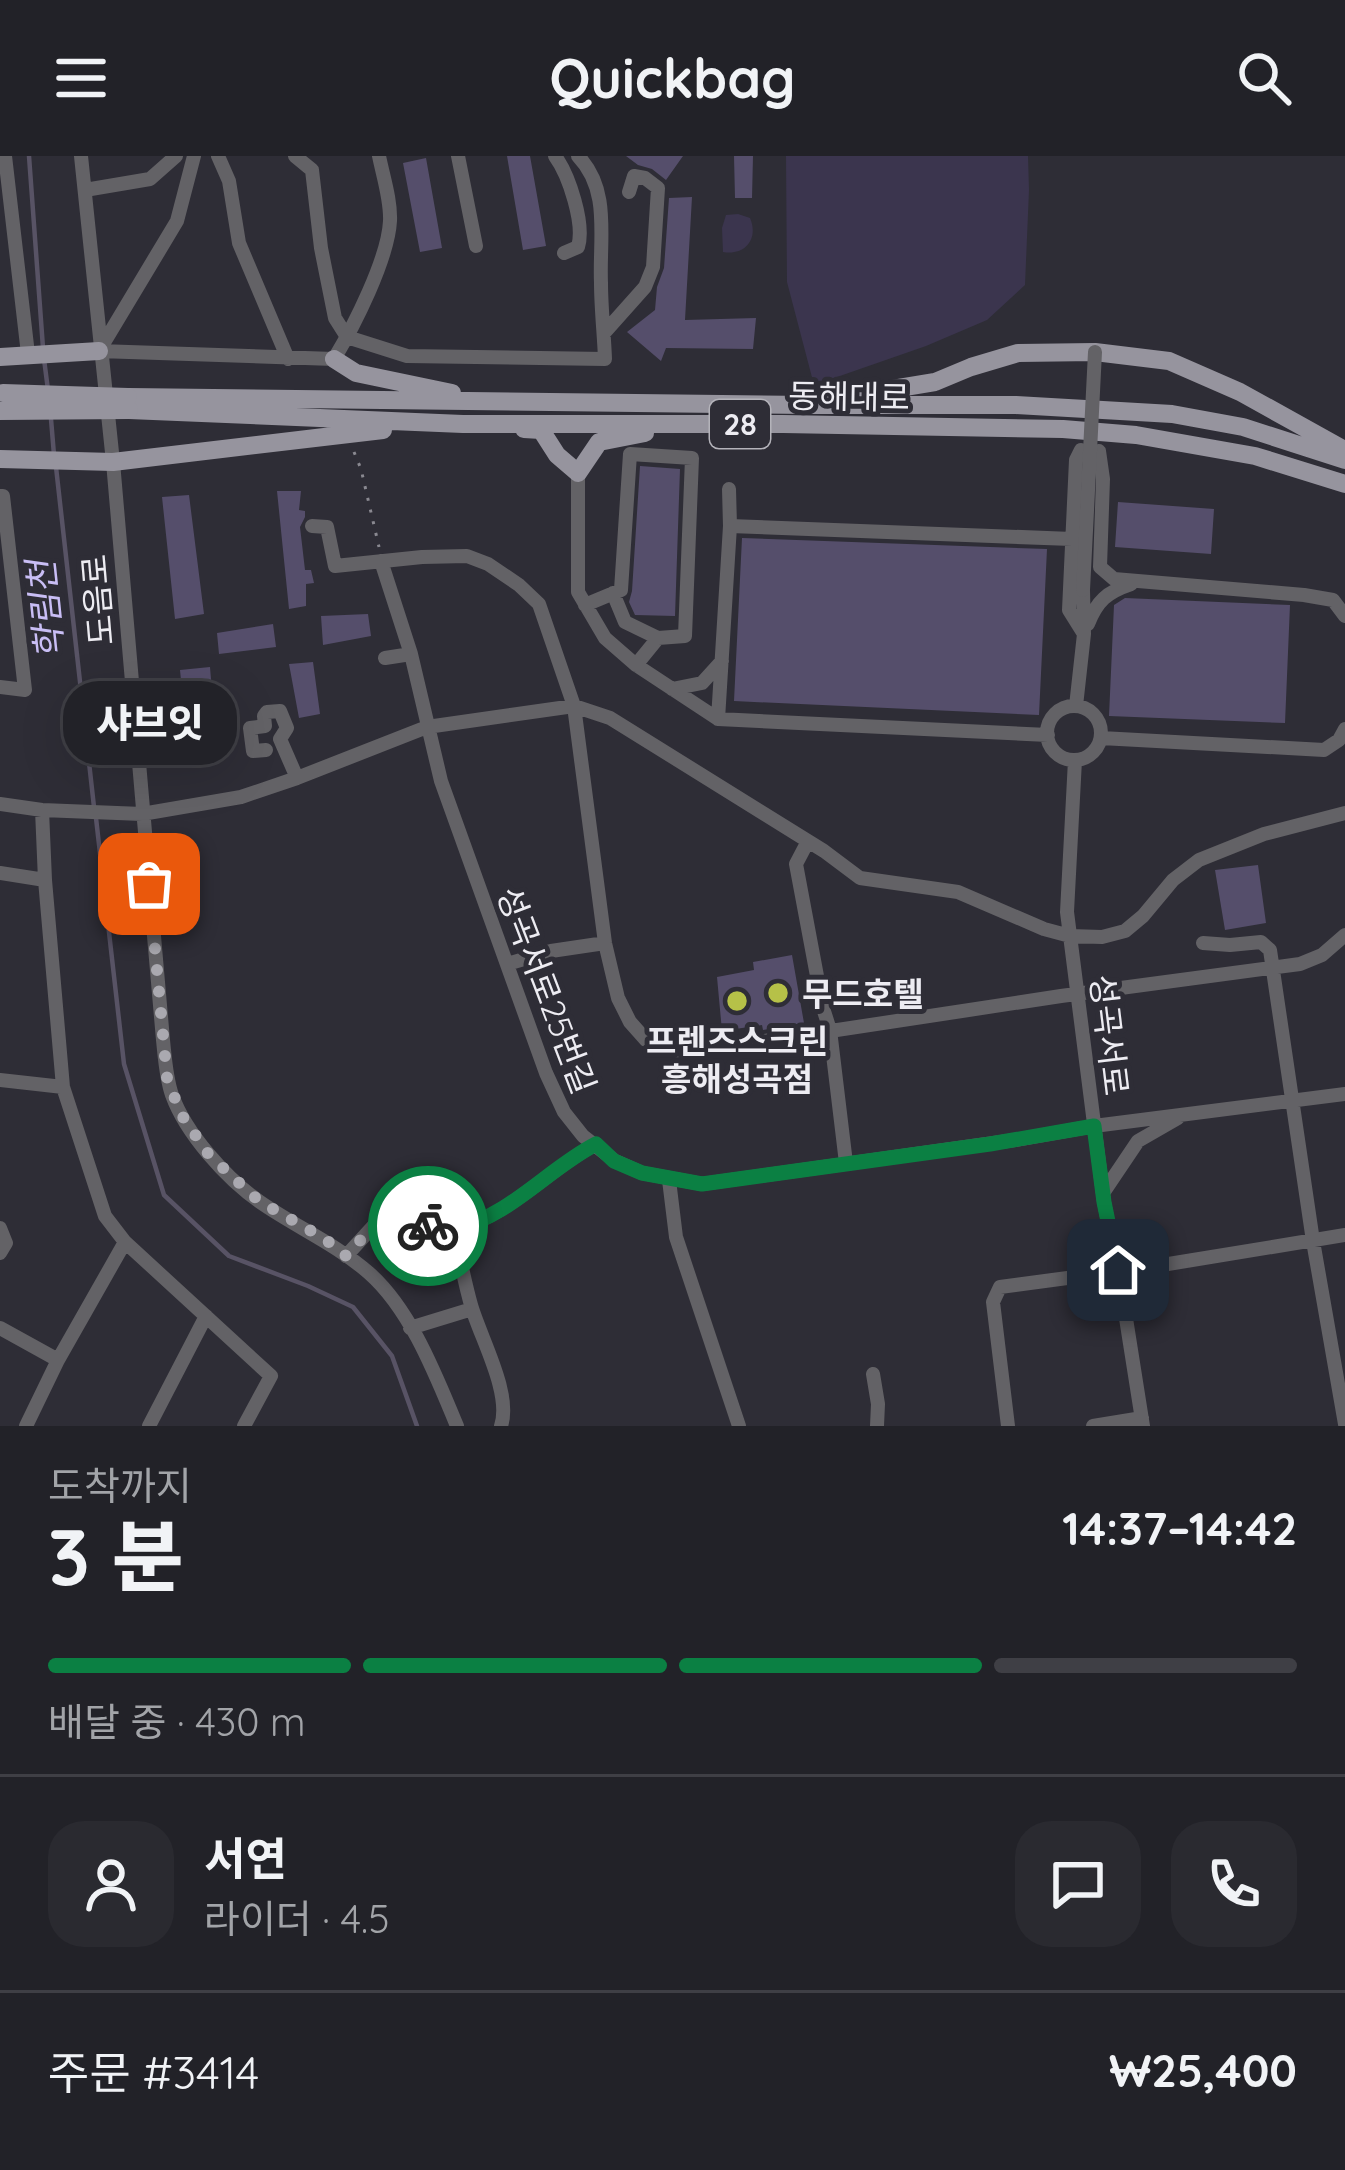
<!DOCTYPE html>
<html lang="ko">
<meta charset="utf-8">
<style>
:root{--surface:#222228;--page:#2a2a30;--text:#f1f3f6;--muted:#a2a4a8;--line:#3f3f45;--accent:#0b8043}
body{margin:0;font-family:Quicksand,"Noto Sans KR",sans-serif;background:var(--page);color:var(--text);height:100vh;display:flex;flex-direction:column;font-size:45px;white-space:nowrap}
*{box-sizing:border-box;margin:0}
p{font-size:39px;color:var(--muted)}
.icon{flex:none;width:66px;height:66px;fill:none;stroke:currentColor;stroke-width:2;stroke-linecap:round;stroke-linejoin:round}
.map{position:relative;height:1270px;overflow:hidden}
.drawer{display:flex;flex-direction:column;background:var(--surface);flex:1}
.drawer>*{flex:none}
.pin{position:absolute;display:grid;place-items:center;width:102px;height:102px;color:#fff;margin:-51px;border-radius:24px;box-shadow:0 6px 18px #0006}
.courier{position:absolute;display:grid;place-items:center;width:120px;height:120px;margin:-60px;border:9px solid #0b8043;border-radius:50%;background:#fff;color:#222;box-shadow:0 3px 15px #0007}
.bubble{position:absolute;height:84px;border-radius:36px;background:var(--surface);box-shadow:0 12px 48px #0002,0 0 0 3px var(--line);font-size:39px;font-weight:800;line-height:84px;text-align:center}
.overview em{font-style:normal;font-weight:800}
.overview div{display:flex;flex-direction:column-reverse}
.overview{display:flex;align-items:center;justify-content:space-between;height:204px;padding:0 48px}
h1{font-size:78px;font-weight:800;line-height:90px}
.bar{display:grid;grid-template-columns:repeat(4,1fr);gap:18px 12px;align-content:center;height:144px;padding:0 48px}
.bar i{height:15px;border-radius:9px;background:var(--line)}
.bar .on{background:var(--accent)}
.bar p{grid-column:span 4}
.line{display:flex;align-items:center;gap:30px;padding:0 48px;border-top:3px solid var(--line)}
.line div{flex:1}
.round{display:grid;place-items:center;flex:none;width:126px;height:126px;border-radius:36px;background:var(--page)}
header{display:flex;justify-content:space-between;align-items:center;height:156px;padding:0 48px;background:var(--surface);font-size:54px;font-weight:800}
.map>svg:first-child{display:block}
</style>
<header><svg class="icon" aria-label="menu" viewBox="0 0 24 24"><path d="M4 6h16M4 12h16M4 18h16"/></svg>Quickbag<svg class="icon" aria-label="search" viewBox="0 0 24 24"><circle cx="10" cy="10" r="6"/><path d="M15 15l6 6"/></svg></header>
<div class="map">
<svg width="1345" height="1270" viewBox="0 0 1345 1270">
<rect width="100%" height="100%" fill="#2e2d36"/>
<path fill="#3b354e" d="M786,0H1028L1029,34L1025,129L987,164L926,190L814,229L787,126Z
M738,58L750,62C759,83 745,100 723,96L722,72L726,59Z"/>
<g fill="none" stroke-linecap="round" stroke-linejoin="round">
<path stroke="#585365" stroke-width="4.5" d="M29,0L43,192
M44,203L48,234
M51,263L54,299
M56,311L94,651
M96,662L124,908L164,1039L229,1100L308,1130L353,1151L392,1200L417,1270"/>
</g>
<path fill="#554e6b" d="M507,0H530L546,90L523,94Z
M626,0H683L666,24L652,13L638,9Z
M734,0H753L752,42H735Z
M426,2L442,92L420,96L403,7Z
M692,41L685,164L756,162L753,193L666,192L661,205L627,176L655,154L657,131L664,112L669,42Z
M640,310L680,313L675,460L635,459L629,446L632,435Z
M277,335H301L299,354L305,355V361L300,371L305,414H311L314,427L306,428V450L289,453Z
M189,339L204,458L175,463L162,341Z
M1118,346L1214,353L1211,398L1115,391Z
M742,382L1047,393L1039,559L734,545Z
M1125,442L1290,449L1285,567L1109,560L1114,449Z
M368,458L371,480L323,489L321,460Z
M273,468L276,491L219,498L217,477Z
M313,506L320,558L299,562L289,508Z
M210,511L215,572L186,575L180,514Z
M1258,709L1266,767L1225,774L1215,714Z
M792,799L804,867L763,874L762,869L722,875L717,821L754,814L753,806Z"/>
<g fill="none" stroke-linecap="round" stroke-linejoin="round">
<path stroke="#8a8991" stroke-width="3" stroke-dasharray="3 9" stroke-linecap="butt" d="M354,296L361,313L379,391"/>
<path stroke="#636266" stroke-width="14" d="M5,0L28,198H23
M81,0L113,306L163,884C165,903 166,922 172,939C186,978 227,1023 260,1046C296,1071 336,1088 369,1117C411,1154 436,1220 457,1270
M218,0L229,25L239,87L288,203
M295,0L312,14L321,92L335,162L347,181L407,200L605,203C604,177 601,152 601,127C599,83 611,34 578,0
M458,0L476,90
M555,0C569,19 585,68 578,91L564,97
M85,34L150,23L176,0
M604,177L645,131L653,111L658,32L645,22L634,20L629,36
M99,195L334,203C354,170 388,103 390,65C391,44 383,20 379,0
M99,195L177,65L194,0
M1081,294L1076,304L1069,454L1084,478
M1099,295L1103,323L1100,411L1114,423L1304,439L1333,444L1345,460
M578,317V436L605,482L636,509L718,563L1048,579
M729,333L730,370
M0,340H3L25,534L0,531
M312,370L327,371L335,410L422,401L467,400L488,408L519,429L539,448L574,550L605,787L618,842L630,866L646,884L662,893L688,895L732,890L1061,840L1300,808L1322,799L1345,779
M381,405L411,498L441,625L546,917L564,956L583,980L615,1005L642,1017L702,1028L1015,984L1094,970L1345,938
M613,437L625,466L658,482
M585,449L621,434L630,298L692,302L685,480L658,482L636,509
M1088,468C1097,445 1107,436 1131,428
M385,502L411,498
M672,533L702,527L722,505
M1076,550L1084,478L1083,434
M1047 577a27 27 0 1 1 54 0a27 27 0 1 1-54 0Z
M718,563L730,370L1072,383
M1101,582L1324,594L1339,584L1345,573
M266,594L253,595L250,572L265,570L264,560L267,556L280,555L287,572L280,583L297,622
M1075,604L1067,756L1104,1046L1122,1137L1143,1270
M0,648L42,654L142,658L241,641L297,622L427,571L574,550L610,562L824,695L860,722L958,736L1044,773L1070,780L1102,781L1125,775L1143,760L1173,724L1199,704L1264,678L1345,657
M42,654L45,724L63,931L105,1060L125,1086L271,1220L244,1270
M807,687L796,708L823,852L830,874L846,1007
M0,717L45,724
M1203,787L1230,789L1261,786L1270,794L1313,1085L1345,1268
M507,808L551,795L605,787
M0,924L63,931
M669,1024L676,1081L739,1270
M1103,1037L1138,985L1178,962
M0,1072L6,1087L0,1097
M454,1073C459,1098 464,1124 471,1149C480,1181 512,1237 501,1270
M346,1100L379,1064C400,1067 436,1076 456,1072C506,1063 551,1011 596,988
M1097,1118L1113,1091L1144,1112
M0,1172L58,1204
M410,1172L472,1153
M873,1218L878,1248L877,1270
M26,1270L58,1204L125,1086
M149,1270L206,1160
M1008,1270L993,1146L1000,1131L1097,1118L1122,1137L1144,1112L1345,1079
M1093,1270L1142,1262"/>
<path stroke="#96949e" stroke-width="18" d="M0,201L99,195
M334,203L356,217L452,237
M128,241L808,249H1016L1172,258L1243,271L1345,304
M844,241L935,226L971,211L1018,197L1095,196L1169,205L1240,236L1341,292
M129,254L463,268H783L1063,273L1136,279L1255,300L1345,328
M524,273L541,274L557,299L578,317L599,286L645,277
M0,303L113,306L383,274"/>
<path stroke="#636266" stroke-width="14" d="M1083,434L1095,196"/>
<path stroke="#96949e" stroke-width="18" d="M3,237L128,241
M0,255L129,254"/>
</g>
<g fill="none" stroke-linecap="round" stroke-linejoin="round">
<path stroke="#aaa9b0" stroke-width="12" stroke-dasharray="0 21.6" d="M149,728L167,922L181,958L209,999L259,1045L325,1083L346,1100L379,1064L428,1070"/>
<path stroke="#0b8043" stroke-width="15" d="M428,1070C438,1071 448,1073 457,1072C510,1060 549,1012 596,988L614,1005L642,1017L702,1028L990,988L1094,970L1104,1046L1118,1114"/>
</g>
<g fill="#b6c148" stroke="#2e2d36" stroke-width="4.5">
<circle cx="778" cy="837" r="12"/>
<circle cx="737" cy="845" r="12"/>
</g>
<g text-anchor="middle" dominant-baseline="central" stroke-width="10" stroke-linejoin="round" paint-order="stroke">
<rect fill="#2e2d36" stroke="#b4b3ba" stroke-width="3" x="710" y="244" width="60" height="48" rx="9"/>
<g font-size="30" font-weight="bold" fill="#edecf2">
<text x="740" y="268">28</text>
</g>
<g font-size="33" fill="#edecf2" stroke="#2e2d36">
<text transform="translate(849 240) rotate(1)">동해대로</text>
<text transform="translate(97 444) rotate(-95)">도음로</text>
<text transform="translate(547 834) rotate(69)">성곡서로25번길</text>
<text transform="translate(1110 879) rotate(83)">성곡서로</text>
</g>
<g font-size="33" font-weight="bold" fill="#edecf2" stroke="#2e2d36" text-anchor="start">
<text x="802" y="837">무드호텔</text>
<text x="737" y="884" text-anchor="middle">프렌즈스크린<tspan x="737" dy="38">흥해성곡점</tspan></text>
</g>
<g font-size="36" font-style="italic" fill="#c9bef5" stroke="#2e2d36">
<text transform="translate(45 454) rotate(-96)">학림천</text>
</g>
</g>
</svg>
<div class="pin" style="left:149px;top:728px;background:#ea580c"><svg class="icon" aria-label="bag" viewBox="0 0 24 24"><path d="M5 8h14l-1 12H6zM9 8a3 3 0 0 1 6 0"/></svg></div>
<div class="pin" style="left:1118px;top:1114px;background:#1f2937"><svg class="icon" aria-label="home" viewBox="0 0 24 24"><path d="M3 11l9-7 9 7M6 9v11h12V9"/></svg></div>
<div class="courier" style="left:428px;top:1070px"><svg class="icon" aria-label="bike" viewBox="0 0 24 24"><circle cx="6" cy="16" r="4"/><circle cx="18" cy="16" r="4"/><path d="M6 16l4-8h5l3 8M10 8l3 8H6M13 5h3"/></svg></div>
<div class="bubble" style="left:63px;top:525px;width:174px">샤브잇</div>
</div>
<section class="drawer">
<div class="overview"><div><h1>3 분</h1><p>도착까지</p></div><em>14:37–14:42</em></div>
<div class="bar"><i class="on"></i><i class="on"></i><i class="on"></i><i></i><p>배달 중 · 430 m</p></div>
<div class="line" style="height:216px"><a class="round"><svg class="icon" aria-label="person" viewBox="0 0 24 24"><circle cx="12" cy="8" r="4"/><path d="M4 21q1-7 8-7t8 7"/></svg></a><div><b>서연</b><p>라이더 · 4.5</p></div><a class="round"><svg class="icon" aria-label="chat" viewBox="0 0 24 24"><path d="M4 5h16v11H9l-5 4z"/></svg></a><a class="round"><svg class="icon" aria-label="phone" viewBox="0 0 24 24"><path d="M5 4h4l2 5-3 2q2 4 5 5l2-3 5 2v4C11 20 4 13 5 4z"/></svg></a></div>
<div class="line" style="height:156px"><div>주문 #3414</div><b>₩25,400</b></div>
</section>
